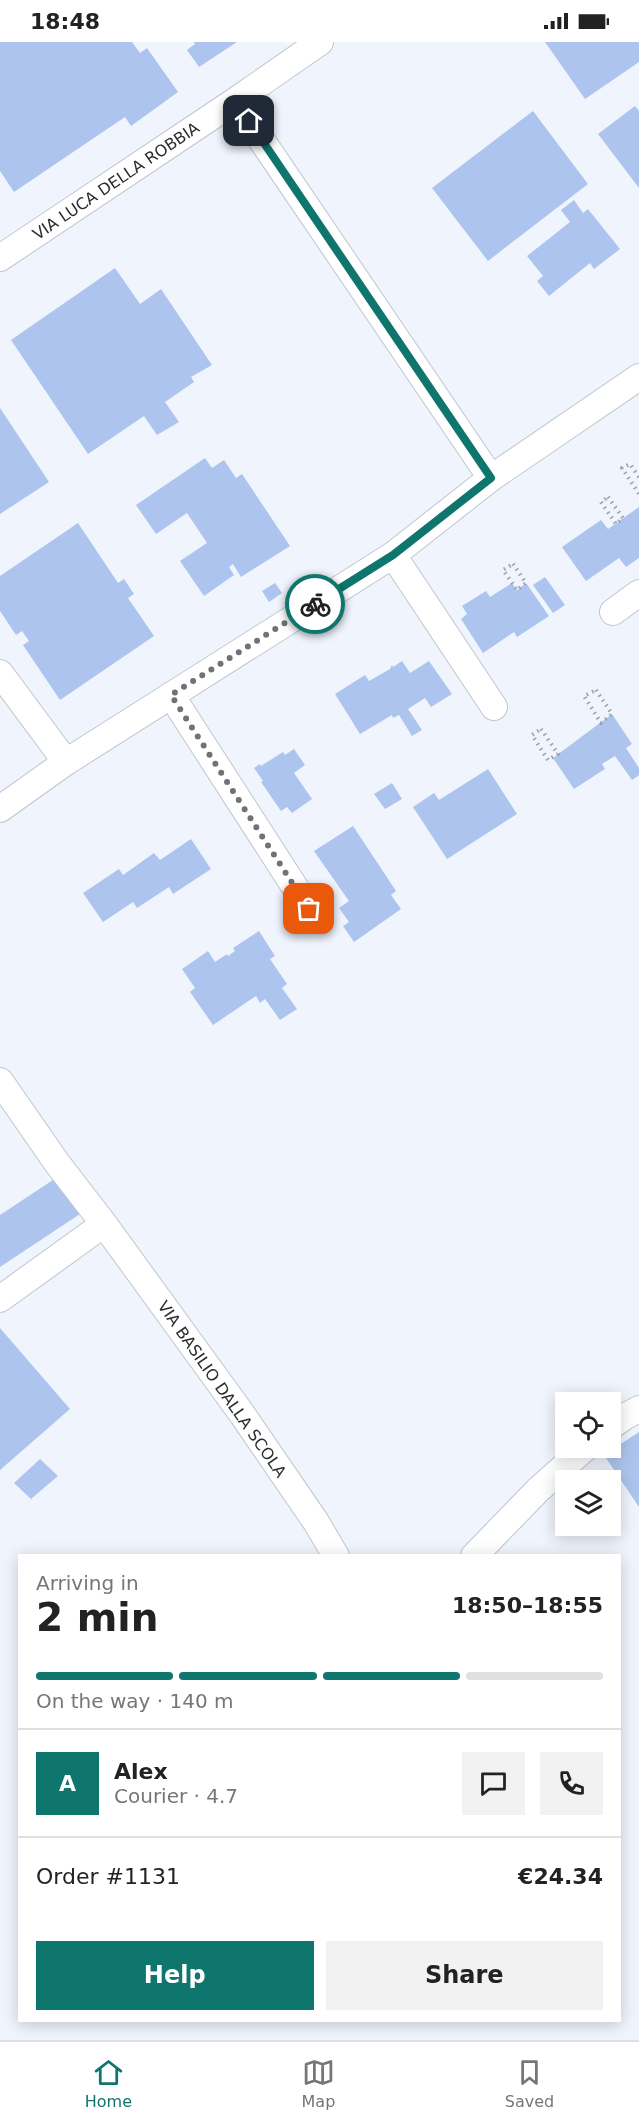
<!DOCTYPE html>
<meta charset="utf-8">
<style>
:root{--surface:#fff;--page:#f2f2f2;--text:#222;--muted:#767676;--line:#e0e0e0;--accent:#0f766e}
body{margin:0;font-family:"DejaVu Sans",sans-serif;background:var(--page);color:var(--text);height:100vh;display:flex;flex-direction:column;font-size:22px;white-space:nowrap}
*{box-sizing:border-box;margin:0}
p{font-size:20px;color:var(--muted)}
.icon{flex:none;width:33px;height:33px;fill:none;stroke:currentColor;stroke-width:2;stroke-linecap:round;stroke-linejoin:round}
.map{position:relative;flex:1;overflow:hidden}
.details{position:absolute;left:18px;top:1512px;width:603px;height:468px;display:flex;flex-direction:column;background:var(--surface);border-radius:0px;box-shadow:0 3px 15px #0003}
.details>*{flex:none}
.buttons{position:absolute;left:555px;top:1350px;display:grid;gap:12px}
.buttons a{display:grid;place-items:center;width:66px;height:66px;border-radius:0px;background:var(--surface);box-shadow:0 3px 15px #0003;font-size:30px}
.pin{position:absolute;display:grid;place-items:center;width:51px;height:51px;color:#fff;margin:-26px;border-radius:12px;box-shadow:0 3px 9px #0006}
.courier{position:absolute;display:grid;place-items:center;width:60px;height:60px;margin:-30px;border:4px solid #0f766e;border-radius:50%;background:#fff;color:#222;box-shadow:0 2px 8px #0007}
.overview em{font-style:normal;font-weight:700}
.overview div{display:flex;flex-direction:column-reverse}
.overview{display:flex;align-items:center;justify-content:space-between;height:102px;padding:0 18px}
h1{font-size:39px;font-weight:700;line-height:45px}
.bar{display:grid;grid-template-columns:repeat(4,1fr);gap:9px 6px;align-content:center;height:72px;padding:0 18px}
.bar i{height:8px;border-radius:4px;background:var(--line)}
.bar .on{background:var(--accent)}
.bar p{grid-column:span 4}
.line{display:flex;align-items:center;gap:15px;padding:0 18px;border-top:2px solid var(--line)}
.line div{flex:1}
.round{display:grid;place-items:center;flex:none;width:63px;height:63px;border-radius:0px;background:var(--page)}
.primary-button{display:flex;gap:12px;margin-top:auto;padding:12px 18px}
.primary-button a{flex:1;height:69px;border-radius:0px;background:var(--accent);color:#fff;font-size:24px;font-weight:700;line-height:69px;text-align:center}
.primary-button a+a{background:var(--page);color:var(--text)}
.status{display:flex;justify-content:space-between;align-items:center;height:42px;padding:0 30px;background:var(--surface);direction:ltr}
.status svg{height:16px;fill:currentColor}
.menu{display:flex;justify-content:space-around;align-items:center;height:84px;border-top:2px solid var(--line);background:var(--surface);font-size:16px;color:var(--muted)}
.menu a{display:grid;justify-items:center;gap:3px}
.menu .on{color:var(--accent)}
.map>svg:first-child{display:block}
</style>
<div class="status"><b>18:48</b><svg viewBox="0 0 49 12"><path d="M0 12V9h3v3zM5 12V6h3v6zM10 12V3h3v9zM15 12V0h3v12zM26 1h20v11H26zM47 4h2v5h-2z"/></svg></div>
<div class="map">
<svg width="639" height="1998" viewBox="0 0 639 1998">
<rect width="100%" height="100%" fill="#eff4fd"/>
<path fill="#adc5ee" d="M0,0H132L140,11L147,6L178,50L131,84L125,75L14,150L0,129Z
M194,0H237L199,25L187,8L195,2Z
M545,0H639V20L585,57Z
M635,64L639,69V146L598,92Z
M533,69L588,142L488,219L432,146Z
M574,158L583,171L588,167L620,207L594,227L590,221L549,254L537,239L543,234L527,214L570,180L561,168Z
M115,226L140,262L161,247L212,323L191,335L194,340L165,360L179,380L157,393L144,374L88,412L11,298Z
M0,366L49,440L0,472Z
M205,416L212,426L224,418L236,436L242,432L290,504L241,535L233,522L229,525L234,533L204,554L180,519L207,501L187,471L156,492L136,463Z
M639,465V516L626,525L619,516L586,539L562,505L601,478L608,487Z
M78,481L118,541L124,537L134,552L128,556L154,594L60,658L23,603L29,599L22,589L16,593L0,569V534Z
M545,535L565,563L553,571L533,543Z
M275,541L282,551L269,560L262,549Z
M512,541L517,548L526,541L549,574L517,595L514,590L483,611L461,577L467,572L462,564L486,549L490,555Z
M402,619L410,631L429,619L452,652L431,665L425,656L408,667L422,688L412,694L399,673L393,676L392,673L360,692L335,652L365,633L369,639L390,627L392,623L393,625Z
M612,672L632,702L626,706L639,726V733L632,738L615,714L602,722L605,727L574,747L553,716Z
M294,707L305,723L294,731L312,757L292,771L287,765L281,769L261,740L263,739L254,726L260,722L261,724L283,710L285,713Z
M488,727L517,772L447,817L413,765L434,751L439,758Z
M392,741L402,757L385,767L374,752Z
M353,784L396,849L391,853L401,867L354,900L343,884L349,880L339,866L349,859L314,809Z
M191,797L211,827L173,852L169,845L137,866L133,860L103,880L83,851L119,827L123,833L154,811L160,818Z
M259,889L275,914L270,917L287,942L282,946L297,967L280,978L265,957L260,961L256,954L213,983L190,950L195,946L182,927L208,909L215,920L227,912L228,914L235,909L233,906Z
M56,1136L80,1172L0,1225V1173Z
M0,1286L70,1367L0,1428Z
M639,1390V1465L604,1413Z
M40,1417L58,1434L31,1457L14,1441Z"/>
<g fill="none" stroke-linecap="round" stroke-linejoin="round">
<defs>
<path id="minor" d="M235,59L491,436
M0,216L235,59L320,0
M393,513L494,665
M613,570L639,551
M0,631L66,720
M171,653L309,867
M0,767L66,720L393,513L491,436L639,335
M0,1039L57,1121L104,1182L242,1372L316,1480L336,1514
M0,1257L104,1182
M610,1385L624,1375L639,1367
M474,1514L538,1448L585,1406"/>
</defs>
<use href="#minor" stroke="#c1c5cd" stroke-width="28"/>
<path stroke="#9c9fa6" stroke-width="4" stroke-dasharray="1.5 4.5" stroke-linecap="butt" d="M639,435L630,422L622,426L639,452V456
M608,455L623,476L616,482L601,460Z
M513,522L526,541L517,548L503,528Z
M596,648L612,672L601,681L584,654Z
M541,687L558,712L548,718L532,693Z"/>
<use href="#minor" stroke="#fff" stroke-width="26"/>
</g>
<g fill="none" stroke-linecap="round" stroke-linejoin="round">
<path stroke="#6f7277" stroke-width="6" stroke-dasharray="0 10.8" d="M309,867L171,653L315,562"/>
<path stroke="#0f766e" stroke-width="8" d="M249,79L491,436L393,513L315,562"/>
</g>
<g text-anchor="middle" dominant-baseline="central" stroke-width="4.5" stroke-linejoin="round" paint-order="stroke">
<g font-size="16" fill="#2a2c2f" stroke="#fff">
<text transform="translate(116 139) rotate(-34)">VIA LUCA DELLA ROBBIA</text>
<text transform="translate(222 1347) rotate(55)">VIA BASILIO DALLA SCOLA</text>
</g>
</g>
</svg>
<div class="buttons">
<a><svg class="icon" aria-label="locate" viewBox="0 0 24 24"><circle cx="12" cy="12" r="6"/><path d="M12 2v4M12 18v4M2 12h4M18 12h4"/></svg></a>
<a><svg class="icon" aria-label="layers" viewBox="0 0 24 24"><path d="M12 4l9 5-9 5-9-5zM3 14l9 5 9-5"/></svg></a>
</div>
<div class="pin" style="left:309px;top:867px;background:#ea580c"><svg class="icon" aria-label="bag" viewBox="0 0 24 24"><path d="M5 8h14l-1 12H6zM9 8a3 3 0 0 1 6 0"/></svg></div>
<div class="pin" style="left:249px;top:79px;background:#1f2937"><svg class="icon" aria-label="home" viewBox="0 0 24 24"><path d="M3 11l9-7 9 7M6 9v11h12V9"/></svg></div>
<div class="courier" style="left:315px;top:562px"><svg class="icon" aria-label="bike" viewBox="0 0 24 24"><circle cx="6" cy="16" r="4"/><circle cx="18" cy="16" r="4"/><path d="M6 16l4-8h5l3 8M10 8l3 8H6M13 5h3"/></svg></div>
<section class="details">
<div class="overview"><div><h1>2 min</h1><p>Arriving in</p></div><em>18:50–18:55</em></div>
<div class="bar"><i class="on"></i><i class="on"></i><i class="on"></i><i></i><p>On the way · 140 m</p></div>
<div class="line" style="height:108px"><b class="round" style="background:var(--accent);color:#fff">A</b><div><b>Alex</b><p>Courier · 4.7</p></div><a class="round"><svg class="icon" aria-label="chat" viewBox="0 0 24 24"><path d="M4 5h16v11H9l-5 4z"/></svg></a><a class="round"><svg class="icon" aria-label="phone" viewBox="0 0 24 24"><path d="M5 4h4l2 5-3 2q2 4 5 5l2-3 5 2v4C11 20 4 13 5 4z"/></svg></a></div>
<div class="line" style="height:78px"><div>Order #1131</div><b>€24.34</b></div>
<div class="primary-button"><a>Help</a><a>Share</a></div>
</section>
</div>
<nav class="menu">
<a class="on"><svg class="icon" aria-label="home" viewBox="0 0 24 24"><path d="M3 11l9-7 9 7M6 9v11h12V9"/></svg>Home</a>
<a><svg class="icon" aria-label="map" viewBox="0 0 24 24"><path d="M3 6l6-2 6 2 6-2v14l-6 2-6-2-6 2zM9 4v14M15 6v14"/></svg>Map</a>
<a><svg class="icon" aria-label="saved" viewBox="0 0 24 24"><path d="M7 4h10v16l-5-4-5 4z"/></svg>Saved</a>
</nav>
